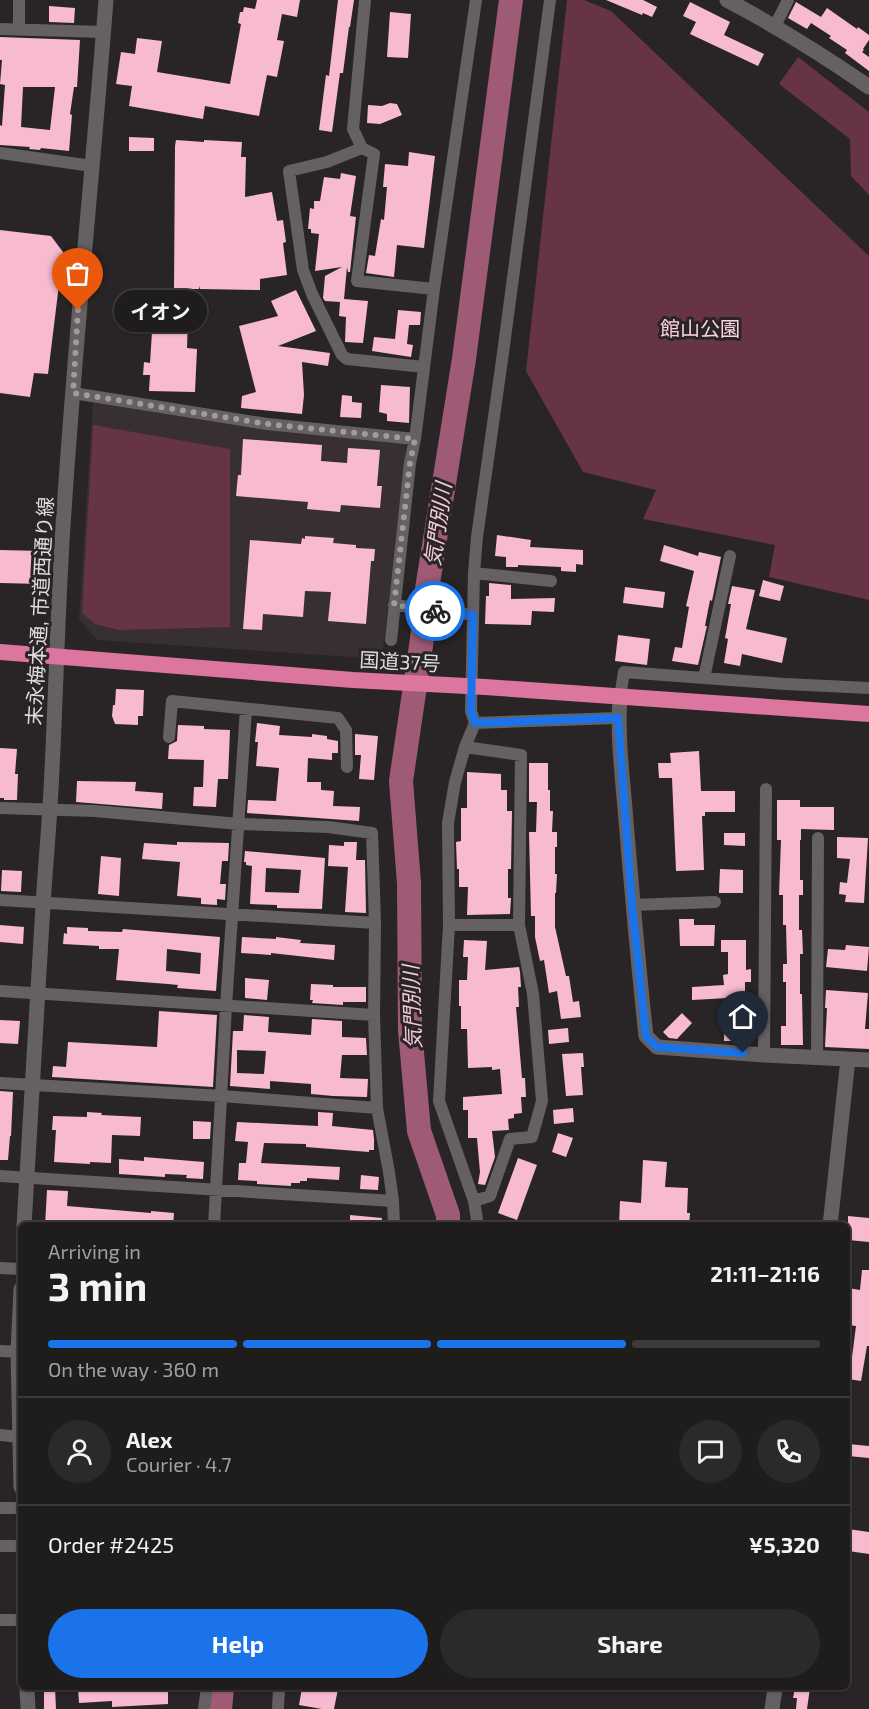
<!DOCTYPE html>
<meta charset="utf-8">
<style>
:root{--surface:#1f1c1c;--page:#2c2929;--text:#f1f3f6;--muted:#a1a1a3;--line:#3c3a3b;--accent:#1a73e8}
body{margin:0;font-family:"Exo 2","Noto Sans JP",sans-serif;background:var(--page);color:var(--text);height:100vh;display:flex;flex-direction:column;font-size:22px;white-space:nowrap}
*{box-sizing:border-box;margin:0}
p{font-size:20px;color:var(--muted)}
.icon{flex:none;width:33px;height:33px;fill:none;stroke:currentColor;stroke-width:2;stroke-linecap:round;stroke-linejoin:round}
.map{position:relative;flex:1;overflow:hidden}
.details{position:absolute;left:18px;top:1222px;width:832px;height:468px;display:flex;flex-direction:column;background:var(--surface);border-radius:9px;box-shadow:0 2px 4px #0004,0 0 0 2px var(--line)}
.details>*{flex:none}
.pin{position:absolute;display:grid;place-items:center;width:51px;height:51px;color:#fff;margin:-62px -26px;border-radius:50% 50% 50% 0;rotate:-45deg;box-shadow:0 0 6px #0007}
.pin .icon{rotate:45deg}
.courier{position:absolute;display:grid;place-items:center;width:60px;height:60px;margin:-30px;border:4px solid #1a73e8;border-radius:50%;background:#fff;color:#222;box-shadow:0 2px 8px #0007}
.bubble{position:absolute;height:42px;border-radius:21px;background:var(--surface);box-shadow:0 2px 4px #0004,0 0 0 2px var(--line);font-size:20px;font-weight:700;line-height:42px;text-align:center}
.summary em{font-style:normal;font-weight:700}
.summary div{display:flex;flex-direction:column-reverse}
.summary{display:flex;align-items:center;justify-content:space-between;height:102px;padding:0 30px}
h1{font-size:39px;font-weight:700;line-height:45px}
.bar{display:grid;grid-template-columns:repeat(4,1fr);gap:9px 6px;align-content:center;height:72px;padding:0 30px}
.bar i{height:8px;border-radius:4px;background:var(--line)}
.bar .current{background:var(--accent)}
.bar p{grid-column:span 4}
.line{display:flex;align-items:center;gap:15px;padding:0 30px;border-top:2px solid var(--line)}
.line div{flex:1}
.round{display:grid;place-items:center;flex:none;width:63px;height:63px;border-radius:32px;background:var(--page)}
.cta{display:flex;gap:12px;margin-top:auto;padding:12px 30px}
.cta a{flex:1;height:69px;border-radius:36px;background:var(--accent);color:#fff;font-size:24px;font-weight:700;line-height:69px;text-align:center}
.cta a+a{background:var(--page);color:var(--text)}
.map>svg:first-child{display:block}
</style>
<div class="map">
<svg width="869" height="1709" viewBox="0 0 869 1709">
<rect width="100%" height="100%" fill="#292526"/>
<path fill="#382f32" d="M93,402L407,441L382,659L97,640L79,619Z"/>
<path fill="#663347" d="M567,0H584L611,11L869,256V600L769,577L775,545L643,519L656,490L583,472L526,371Z
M798,57L869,112V195L851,176L850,139L779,84Z
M93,425L230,449V627L119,630L95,624L82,613Z"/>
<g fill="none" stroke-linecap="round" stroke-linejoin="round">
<path stroke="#9f5b75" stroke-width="24" d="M448,1226V1215L419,1131L410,1030L409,883L401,781L422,639L427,589L464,359L511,0
M220,1709L222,1688"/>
</g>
<path fill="#f8bacf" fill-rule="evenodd" d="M257,0H300L297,17L282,14L277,40L284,41L277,77L267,75L259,116L205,106L203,119L129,106L132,86L116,84L121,52L135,54L137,38L162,41L157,72L230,84L241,24L238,23L240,12H243L244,7L255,9Z
M338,0H354L350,27H349L343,73H340L332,132L319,130L326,75L329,76Z
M606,0H643L657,7L652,17L643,13L642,15Z
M690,2L730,22L724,35L764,54L758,66L690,34L696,22L683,16Z
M796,2L821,17L827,8L857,29L858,27L869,35V40L863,49L864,50L862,52L869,57V71L845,53L847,50L829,38L831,36L811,23L807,29L788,18Z
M49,6L75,8L74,23L49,22Z
M390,12L411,14L408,58L387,57Z
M0,37L80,40L77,87H74L70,114L72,115L69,151L41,148L40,150L29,149L30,147L0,145V125L2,126L5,85L0,84L2,60H0ZM23,87H55L50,130L21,127Z
M390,103L397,104L402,115L380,124L367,123L368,105L382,106Z
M129,137L154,138V151H129Z
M176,140L204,142V140L242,142L241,157H246L245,197L272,192L277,221L283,220L286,242L283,243L287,275L260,279V290L200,289L199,286V289H191V319H188L187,348L197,349L195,392L149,391L150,375H143L144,362L150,363L152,332H144L136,325L143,318L144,303L137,296L144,289L174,290L175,146Z
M409,152L435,156L424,248L397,245L394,277L366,273L369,255L375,256L381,219L384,220L387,187H383L385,164L408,166Z
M341,173L356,176L350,216L356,217L350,272H348L347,267L344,299L368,301L363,343L345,342L346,317L339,316L340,302L325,301L323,298L325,276L342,267L315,271L319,234L311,233V229H308L310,208L314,209V201H320L324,177L340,179Z
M0,230L51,236L63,252L48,374L34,373L30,397L0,393Z
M296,290L316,331L278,346L330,353L328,366L302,362L304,395L302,414L241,408L242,396L256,392L239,326L278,316L271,301Z
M398,310L421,312L420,325H409L407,344L413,345L411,357L372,351L374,337L395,339Z
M381,385L410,387L409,423L387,421V414L379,412Z
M342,395L352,396V402L362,403L361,418L340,417Z
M243,439L322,445L321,461L347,463L348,448L380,450L377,486H382L380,508L341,505L340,512L307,509L308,502L236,496L238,475H241Z
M497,535L531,540L530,547L583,550V565L576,564V572L561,571V567L518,565V567H506V557L495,556Z
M305,536L334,538L333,543L356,545V548L375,549L374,561H371L366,624L328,621L331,592L305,591L303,617L263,614L262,630L243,629L250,540L301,544L302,538L305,539Z
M664,545L698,556L699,552L721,557L712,601L710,600L705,626H707L698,665L672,661L675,647L682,648L689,607L686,606L694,571L660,561Z
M0,550L43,551L42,584L0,583Z
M763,580L784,586L780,601L759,596Z
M489,583L511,585V599L555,598L554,612L532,611L531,625L485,624L486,596H489Z
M732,586L755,590L746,629L787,638L782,663L742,654L740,666L724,663L728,639L725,638L731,604H728Z
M625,587L665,592L663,608L623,603Z
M618,635L650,639L647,665L615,661Z
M116,689L144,690L143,716H138V725L115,724L112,716L113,705H115Z
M257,723L280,726L279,735L312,737V734L327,736V739L338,741V753H332V760L308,758L307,782H321V790L334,791L333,806L360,807L359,821L247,813L248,800L276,801L279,768L256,766L258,742H255Z
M178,725L204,726V729L230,730L228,779H218L216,807L193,806L194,787H203L204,760L168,759L169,745L177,741Z
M355,734L378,736L374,780L359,779L361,755H355Z
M0,748L17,749L15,774H18L17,800H4V798H0Z
M699,751L701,791H735V812H705V816H702L704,870L676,871L672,778H659L658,763H671L670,753Z
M529,763H548V790H550V811H553L552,832H557V847H555V874H557L556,893H555V927L566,976H569L573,1002L579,1001L581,1017L561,1019L557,991L549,993L544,960L540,961L535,937V916H531L529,832H536L537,802H529Z
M467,772L501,774V790H507V811H512L511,869H508V898H511L510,914L467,915L468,887H459V869H457L456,842L461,841V808H467Z
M77,781L136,782L135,791L163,793L162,809L76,802Z
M777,800H800V807H834V830L801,829V840H800V880H803V895H799V930H802L803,954H800V994H802L803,1045H781V1026H786V982H783V964H787L786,925H783V895H779L781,840H777Z
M724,833H745V846L724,845Z
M837,837L868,838L864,903L845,902L846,895L839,894L840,882L847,883L850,859L837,858Z
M177,842L229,843L228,861H222L220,884H226L225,900L217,899V905L201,904V898L177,896L180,862L142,859L144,843L177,845Z
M344,842H357L356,860H365L366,913L345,912L348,867L328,866L329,845L344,846Z
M245,851L325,858L322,909L277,908V905L250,904L252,866L246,865V862H244ZM266,868L301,870L299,893L265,892Z
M101,856L121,858L119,896L98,894Z
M720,869L743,870V893H719Z
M2,870L22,871L21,892L1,891Z
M679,919H694V925H715L714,946H680Z
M0,925L24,927L23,944L0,942Z
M67,927L88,928V931L122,932L123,929L220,937L216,991L177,988L178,985L168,984L116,980L119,949H99V946L63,944L64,933L67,934ZM167,949L201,953L200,974L166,971Z
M242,937L276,939V937L301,940L300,943L335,945L334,960L271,953V955L241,953Z
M464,940L487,941L485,970L519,967L520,972L521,987H518L519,1007H516L522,1078H525L526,1097H521L522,1113L514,1114V1118L508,1119L509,1130L492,1131L495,1157L485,1185L478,1184L480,1172L477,1138H468V1110H463V1097L502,1094L500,1069L492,1070V1067L468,1068L467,1029H461V1006H459V980H467L468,957H463Z
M721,940H746V970L751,969V982H745V1022H747V1041H724V1022H729L728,998L692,1000V987L724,985L723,975L728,974V952H721Z
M846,945L869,947L867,971L826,967L828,949L845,950Z
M245,978L269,980L267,1000L245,998Z
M311,984L333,985V987H366V1002H343V1005L312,1003L313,1000H310Z
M826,990L868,993L865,1029H869V1049L825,1047L827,1008H825Z
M159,1011L217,1015L213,1087L52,1077L53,1066L66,1067L68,1042L157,1047Z
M682,1013L692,1023L677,1039L669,1038L663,1032Z
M244,1015L269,1017L268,1032L311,1035L312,1019L342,1021V1037L366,1038L367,1055H342L340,1078L368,1079L367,1097L333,1096L311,1094V1084L270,1081V1089L230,1086L233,1031H243ZM237,1050L266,1051L264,1074L237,1073Z
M0,1020L20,1021L18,1044L0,1043Z
M568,1028L569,1042L549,1044L548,1030Z
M583,1053L584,1067H581L583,1095L566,1096L562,1054Z
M0,1091L13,1092L11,1136H10L8,1160H0Z
M573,1108L574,1122L554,1124L553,1110Z
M87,1112L102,1113L101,1115L141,1117L140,1136L112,1135L111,1163L90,1162V1164L54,1162L56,1130H52L53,1116L87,1117Z
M318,1112L333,1113L332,1126L373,1130L374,1139V1150H369V1152L306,1147V1144L264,1143L261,1163L340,1167L339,1180L307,1178V1181H300V1183H291V1186L257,1184V1181L238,1180L239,1163H246L248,1142L235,1141L237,1122L318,1126Z
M193,1121L211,1122L210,1139H193Z
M558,1133L573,1138L566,1157L552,1152Z
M144,1157L204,1162L203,1179L186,1178L187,1175L165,1174V1177L119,1174V1159L144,1161Z
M518,1158L537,1165L517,1220L498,1213Z
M643,1160L667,1162L665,1187L688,1188L687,1213H690L689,1226H619L620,1201L641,1203Z
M361,1175L379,1177L378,1190L360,1189Z
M47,1190L68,1191L67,1206L151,1213V1211L174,1213L173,1226H45Z
M350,1215L382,1218L381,1226H350Z
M848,1216L869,1218V1242L848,1240Z
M862,1270H869V1346H867L861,1381L848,1379V1356L852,1357L856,1326L848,1325V1288L860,1290Z
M848,1444L869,1446V1458L848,1456Z
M848,1529L869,1532V1554L848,1551Z
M44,1688H55L56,1709H44Z
M78,1688H168V1704L112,1707V1701L79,1703Z
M302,1688L338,1689L334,1709H322L299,1705Z
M795,1688H810L807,1709H796L797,1698H793Z"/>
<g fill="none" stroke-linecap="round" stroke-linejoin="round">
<path stroke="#656162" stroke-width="12" d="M19,0V29
M775,26L788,0
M0,29L104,32
M362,148L353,129L365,0
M0,153L92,166
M424,367L347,359L342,355L312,294L303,270L289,171L327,162L362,148L374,154L357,281L434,289
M73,393L267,424L415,439
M474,573L551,581
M394,605L473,615
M391,640L410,463L415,439L434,289L476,0
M704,678L730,556
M620,697L624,672L785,684L869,688
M475,723L471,711L474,573L477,537L503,353L550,0
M169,737L172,701L338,718L346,730L347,767
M0,808L95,811L239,824L328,827L372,833L375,923L374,1015L377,1108L389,1172L393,1201L394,1226
M0,900L375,923
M632,905L715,902
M449,925H519L521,755L465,747
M0,991L374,1015
M764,1055L766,789
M817,1057L818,838
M0,1083L222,1096L377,1108
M0,1176L393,1201
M474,1201L490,1196L510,1139L532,1137L542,1101L533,994L519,925
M214,1226L226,1006L246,709
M478,1226L474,1201L439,1101L449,925L448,823L455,782L465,747L475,723L618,718
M0,1268L21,1269
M0,1351L21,1352
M0,1435L20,1437
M0,1508H21
M0,1546H21
M0,1620H21
M204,1709L207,1688
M278,1709L279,1688"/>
<path stroke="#656162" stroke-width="15" d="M727,0C776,26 823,55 869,87
M620,697C617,738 623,780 626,821C632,892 638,964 646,1036L657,1047L764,1055L869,1060
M24,1226C31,1119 37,1012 43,905C45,872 48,839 50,807C56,708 57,609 64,511C75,340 93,170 106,0
M830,1226L848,1059
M21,1289L18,1352L21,1487
M27,1688L28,1709
M772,1709L775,1688"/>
<path stroke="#dc769f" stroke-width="16" d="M0,652L353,680L485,687L869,714"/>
</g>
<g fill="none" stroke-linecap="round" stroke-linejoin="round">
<path stroke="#9f9c9d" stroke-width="6" stroke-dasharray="0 10.8" d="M78,310L73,393L267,424L415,439L410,463L394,605L435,611"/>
<path stroke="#1a73e8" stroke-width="8" d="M435,611L473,615L471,711L475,723L618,718L632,905L646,1036L657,1047L743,1053"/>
</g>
<g text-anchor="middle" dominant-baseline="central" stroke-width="6" stroke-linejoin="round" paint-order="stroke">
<g font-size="20" fill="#fcd2e0" stroke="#292526">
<text x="700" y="328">館山公園</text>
</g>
<g font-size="20" fill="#dfdcdd" stroke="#292526">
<text transform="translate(39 611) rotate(-87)">末永梅本通, 市道西通り線</text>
<text transform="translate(400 661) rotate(3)">国道37号</text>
</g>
<g font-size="21" font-style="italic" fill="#f4cad8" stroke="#292526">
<text transform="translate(437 524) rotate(-82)">気門別川</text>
<text transform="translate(411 1007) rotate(-92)">気門別川</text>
</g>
</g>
</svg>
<div class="pin" style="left:78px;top:310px;background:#ea580c"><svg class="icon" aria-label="bag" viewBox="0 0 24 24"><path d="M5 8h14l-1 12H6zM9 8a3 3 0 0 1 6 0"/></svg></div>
<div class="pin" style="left:743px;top:1053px;background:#1f2937"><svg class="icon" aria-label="home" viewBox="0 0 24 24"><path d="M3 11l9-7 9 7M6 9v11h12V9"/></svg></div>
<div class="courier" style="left:435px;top:611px"><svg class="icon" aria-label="bike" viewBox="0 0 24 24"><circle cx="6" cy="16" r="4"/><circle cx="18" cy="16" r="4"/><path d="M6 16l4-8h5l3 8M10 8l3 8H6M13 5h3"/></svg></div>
<div class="bubble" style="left:114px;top:290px;width:93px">イオン</div>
<section class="details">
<div class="summary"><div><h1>3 min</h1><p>Arriving in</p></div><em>21:11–21:16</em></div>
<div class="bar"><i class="current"></i><i class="current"></i><i class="current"></i><i></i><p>On the way · 360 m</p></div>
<div class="line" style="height:108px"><a class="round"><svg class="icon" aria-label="person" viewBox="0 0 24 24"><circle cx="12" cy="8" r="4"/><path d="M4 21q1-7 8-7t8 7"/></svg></a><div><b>Alex</b><p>Courier · 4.7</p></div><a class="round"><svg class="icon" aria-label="chat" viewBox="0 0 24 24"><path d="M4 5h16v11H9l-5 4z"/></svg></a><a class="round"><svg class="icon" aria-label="phone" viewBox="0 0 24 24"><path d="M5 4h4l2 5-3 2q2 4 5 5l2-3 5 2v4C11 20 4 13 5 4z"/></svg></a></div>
<div class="line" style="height:78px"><div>Order #2425</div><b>¥5,320</b></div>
<div class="cta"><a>Help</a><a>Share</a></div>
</section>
</div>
